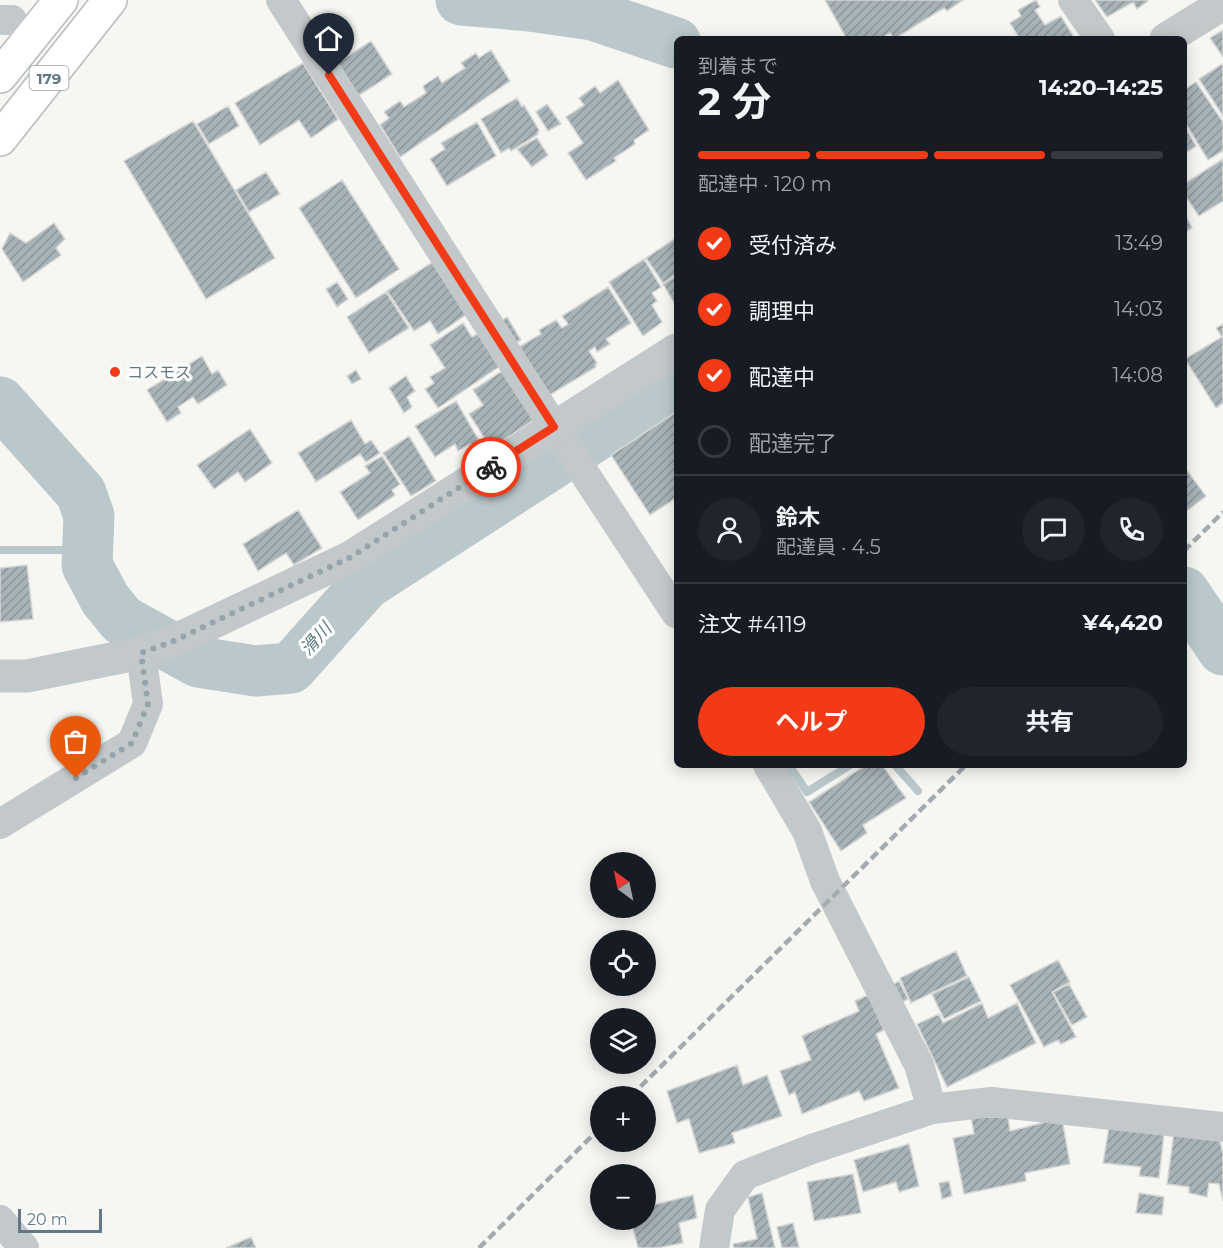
<!DOCTYPE html>
<html lang="ja">
<meta charset="utf-8">
<style>
:root{--surface:#171b24;--page:#20242c;--text:#f1f3f6;--muted:#9ea1a6;--line:#363941;--accent:#f23b16}
body{margin:0;font-family:Montserrat,"Noto Sans JP",sans-serif;background:var(--page);color:var(--text);height:100vh;display:flex;flex-direction:column;font-size:22px;white-space:nowrap}
*{box-sizing:border-box;margin:0}
p{font-size:20px;color:var(--muted)}
.icon{flex:none;width:33px;height:33px;fill:none;stroke:currentColor;stroke-width:2;stroke-linecap:round;stroke-linejoin:round}
.map{position:relative;flex:1;overflow:hidden}
.panel{position:absolute;left:674px;top:36px;width:513px;height:732px;display:flex;flex-direction:column;background:var(--surface);border-radius:9px;box-shadow:0 3px 15px #0003}
.panel>*{flex:none}
.needle{width:39px;rotate:327deg}
.buttons{position:absolute;left:590px;top:852px;display:grid;gap:12px}
.buttons a{display:grid;place-items:center;width:66px;height:66px;border-radius:50%;background:var(--surface);box-shadow:0 3px 15px #0003;font-size:30px}
.scale{position:absolute;left:18px;bottom:15px;width:84px;box-sizing:border-box;padding-left:6px;border:3px solid #627886;border-top:0;font-size:16px;line-height:21px;white-space:nowrap;color:#627886;-webkit-text-stroke:4px #fff;paint-order:stroke}
.pin{position:absolute;display:grid;place-items:center;width:51px;height:51px;color:#fff;margin:-62px -26px;border-radius:50% 50% 50% 0;rotate:-45deg;box-shadow:0 0 6px #0007}
.pin .icon{rotate:45deg}
.courier{position:absolute;display:grid;place-items:center;width:60px;height:60px;margin:-30px;border:4px solid #f23b16;border-radius:50%;background:#fff;color:#222;box-shadow:0 2px 8px #0007}
.overview em{font-style:normal;font-weight:700}
.overview div{display:flex;flex-direction:column-reverse}
.overview{display:flex;align-items:center;justify-content:space-between;height:102px;padding:0 24px}
h1{font-size:39px;font-weight:700;line-height:45px}
.bar{display:grid;grid-template-columns:repeat(4,1fr);gap:9px 6px;align-content:center;height:72px;padding:0 24px}
.bar i{height:8px;border-radius:4px;background:var(--line)}
.bar .active{background:var(--accent)}
.bar p{grid-column:span 4}
.line{display:flex;align-items:center;gap:15px;padding:0 24px;border-top:2px solid var(--line)}
.line div{flex:1}
.round{display:grid;place-items:center;flex:none;width:63px;height:63px;border-radius:32px;background:var(--page)}
ol{padding:0 24px;list-style:none}
li{display:flex;align-items:center;gap:18px;height:66px}
li p{margin-inline-start:auto}
li .icon{padding:6px;border-radius:50%;background:var(--accent);color:#fff;stroke-width:4}
li:last-child{color:var(--muted)}
li i{width:33px;height:33px;border:3px solid var(--line);border-radius:50%}
.cta{display:flex;gap:12px;margin-top:auto;padding:12px 24px}
.cta a{flex:1;height:69px;border-radius:36px;background:var(--accent);color:#fff;font-size:24px;font-weight:700;line-height:69px;text-align:center}
.cta a+a{background:var(--page);color:var(--text)}
.map>svg:first-child{display:block}
</style>
<div class="map">
<svg width="1223" height="1248" viewBox="0 0 1223 1248">
<defs>
<pattern id="building-hatch" width="6" height="6" patternUnits="userSpaceOnUse" patternTransform="scale(1.5)"><rect width="6" height="6" fill="#a8b3b8"/><path d="M-1 1l2-2M0 6l6-6M5 7l2-2" fill="none" stroke="#8c969b"/></pattern>
</defs>
<rect width="100%" height="100%" fill="#f6f6f2"/>
<g fill="none" stroke-linecap="round" stroke-linejoin="round">
<path stroke="#bac8cc" stroke-width="8" d="M0,550H62L88,558
M789,765L807,792L850,765
M895,765L918,791"/>
<path stroke="#bac8cc" stroke-width="51" d="M461,0L530,6L593,15L676,43
M0,402L81,493L89,516L87,565L105,599L122,620L198,662L256,671L291,668L366,584L676,384
M1184,592L1223,650"/>
</g>
<path fill="url(#building-hatch)" stroke="#d7d7d5" stroke-width="1.5" d="M825,0H963L947,11L944,8L894,39L890,33L880,39H847Z
M1036,0L1040,7L1035,10L1045,25L1061,16L1075,39H1020L1010,23L1021,16L1018,10Z
M1095,0H1147L1148,1L1137,9L1133,2L1107,17Z
M1223,30V57L1210,38Z
M371,41L392,74L355,98L334,65Z
M491,50L510,81L400,157L380,125L389,118L384,112L400,101L404,107L426,93L423,86L438,76L442,83L465,68L461,63L476,53L479,58Z
M303,63L338,119L311,138L299,120L260,145L235,103Z
M1222,64L1223,65V116L1199,79Z
M618,80L649,130L634,140L635,144L614,158L616,161L586,180L568,153L583,143L566,117L584,105L579,98L595,86L600,93Z
M1196,82L1223,122V151L1208,160L1184,121V90Z
M517,98L522,107L524,105L539,130L537,135L511,151L509,148L501,153L481,119Z
M547,104L561,124L548,131L536,112Z
M228,106L239,126L209,144L197,124Z
M193,121L275,258L206,299L124,161Z
M477,122L496,156L447,186L430,159L445,149L441,143Z
M1184,125L1196,146L1184,154Z
M537,138L548,155L532,167L517,149Z
M1223,159V201L1199,216L1184,194V184Z
M266,172L280,194L249,212L236,190Z
M342,180L399,269L356,298L299,208Z
M1184,211L1192,228L1184,233Z
M54,223L65,239L56,248L61,255L23,282L2,249L10,233L26,243Z
M676,238V274L663,283L646,258Z
M644,259L661,287L652,293L657,301L652,305L662,322L643,336L609,282Z
M433,262L467,314L438,334L430,321L414,331L387,291Z
M676,276V306L663,284Z
M337,282L348,299L337,307L326,289Z
M608,287L631,323L606,339L610,344L597,352L595,347L589,351L597,363L595,365L596,367L548,396L517,348L541,334L539,330L556,320L562,328L568,324L562,316Z
M386,292L409,328L369,353L347,317Z
M507,317L521,340L512,345L498,323Z
M463,323L472,337L479,333L500,366L438,408L425,389L434,383L430,377L445,368L430,345Z
M1223,324V403L1216,408L1185,359L1222,337L1216,328Z
M202,356L212,374L218,370L227,385L198,404L193,397L178,407L181,413L167,422L147,390Z
M356,370L361,379L352,384L347,376Z
M502,371L534,420L491,448L469,414L483,405L473,390Z
M406,376L415,391L407,397L412,407L404,413L389,388Z
M456,401L484,449L476,454L470,444L458,451L455,444L435,457L415,426Z
M676,412V498L650,515L611,455Z
M351,420L365,444L371,440L380,453L366,462L360,454L316,482L298,453Z
M250,429L272,463L245,482L238,472L214,489L197,465Z
M409,436L436,481L411,496L383,453Z
M382,456L400,484L392,490L395,495L358,520L340,492L370,473L365,466Z
M1185,468L1206,496L1184,513V469Z
M298,510L322,548L294,565L286,553L258,571L243,544Z
M27,565L33,619L0,622V568Z
M866,765H882L906,798L863,825L867,833L841,851L809,802Z
M956,951L967,976L911,1003L900,978Z
M1058,960L1070,982L1052,992L1076,1037L1061,1044L1058,1040L1044,1047L1010,985Z
M969,977L981,1001L944,1019L932,994Z
M899,981L908,999L903,1002L894,984Z
M1069,984L1087,1017L1072,1025L1053,992Z
M868,995L884,1030L876,1034L899,1088L864,1101L859,1091L802,1114L795,1092L789,1095L780,1071L811,1060L802,1036L859,1011L855,1001Z
M982,1003L988,1018L1017,1003L1036,1043L947,1087L917,1024L939,1014L943,1023Z
M737,1065L743,1085L767,1075L782,1116L732,1133L735,1143L699,1153L689,1119L677,1123L667,1091Z
M971,1117H1008L1010,1131L1050,1121L1063,1124L1070,1164L1025,1173L1026,1181L964,1194L953,1138L974,1134Z
M1109,1127L1164,1134L1159,1178L1139,1176L1141,1167L1103,1163Z
M1174,1132L1219,1138L1223,1153V1201L1219,1184L1209,1183L1207,1197L1189,1193V1187L1167,1184Z
M909,1144L919,1186L899,1192L896,1182L863,1192L854,1160Z
M853,1174L861,1213L814,1221L807,1182Z
M949,1181L952,1196L942,1199L939,1183Z
M762,1193L775,1248H734L733,1244L757,1239L748,1197Z
M1139,1193L1164,1197L1162,1215L1136,1213Z
M693,1195L697,1218L679,1223L683,1243L658,1248H638L631,1220H645V1207Z
M793,1223L799,1247L782,1248L777,1227Z
M251,1237L256,1248H226Z"/>
<g fill="none" stroke-linecap="round" stroke-linejoin="round">
<defs>
<path id="trunk" d="M0,76L61,0
M0,139L110,0"/>
</defs>
<use href="#trunk" stroke="#b7bbbe" stroke-width="36"/>
<path stroke="#c3c8cb" stroke-width="30" d="M281,0L554,427L676,613
M1073,0L1100,39
M0,20H12
M768,765L807,831L825,881L919,1065L932,1109
M0,824L132,743L148,704L141,653
M0,1220L24,1248
M714,1248L720,1210L745,1175L812,1149L932,1109L991,1102L1223,1127"/>
<path stroke="#c3c8cb" stroke-width="33" d="M1166,39L1223,4
M0,676H27L141,653L176,640L351,557L676,350"/>
<use href="#trunk" stroke="#fff" stroke-width="33"/>
<path stroke="#a3abb0" stroke-width="4.5" stroke-dasharray="9 4.5" stroke-linecap="butt" d="M1184,551L1223,512
M631,1096L966,765
M479,1248L600,1128"/>
</g>
<g fill="none" stroke-linecap="round" stroke-linejoin="round">
<path stroke="#96a4ac" stroke-width="6" stroke-dasharray="0 10.8" d="M76,778L132,743L148,704L141,653L176,640L351,557L491,467"/>
<path stroke="#f23b16" stroke-width="8" d="M329,75L554,427L491,467"/>
</g>
<circle fill="#f23b16" stroke="#fff" stroke-width="2" cx="115" cy="372" r="6"/>
<g text-anchor="middle" dominant-baseline="central" stroke-width="6" stroke-linejoin="round" paint-order="stroke">
<rect fill="#fff" stroke="#91a0aa" stroke-width="1.5" x="29.5" y="66" width="39" height="24" rx="4.5"/>
<g font-size="15" font-weight="bold" fill="#627886">
<text x="49" y="78">179</text>
</g>
<g font-size="16" fill="#627886" stroke="#fff" text-anchor="start">
<text x="127" y="372">コスモス</text>
</g>
<g font-size="18" font-style="italic" fill="#5e7b83" stroke="#fff">
<text transform="translate(316 639) rotate(-48)">滑川</text>
</g>
</g>
</svg>
<div class="buttons">
<a><svg class="needle" viewBox="-14 -14 28 28"><path d="M0-13l5 13h-10z" fill="#e53935"/><path d="M0 13l5-13h-10z" fill="#9ea1a6"/></svg></a>
<a><svg class="icon" aria-label="locate" viewBox="0 0 24 24"><circle cx="12" cy="12" r="6"/><path d="M12 2v4M12 18v4M2 12h4M18 12h4"/></svg></a>
<a><svg class="icon" aria-label="layers" viewBox="0 0 24 24"><path d="M12 4l9 5-9 5-9-5zM3 14l9 5 9-5"/></svg></a>
<a>+</a>
<a>−</a>
</div>
<div class="scale">20 m</div>
<div class="pin" style="left:76px;top:778px;background:#ea580c"><svg class="icon" aria-label="bag" viewBox="0 0 24 24"><path d="M5 8h14l-1 12H6zM9 8a3 3 0 0 1 6 0"/></svg></div>
<div class="pin" style="left:329px;top:75px;background:#1f2937"><svg class="icon" aria-label="home" viewBox="0 0 24 24"><path d="M3 11l9-7 9 7M6 9v11h12V9"/></svg></div>
<div class="courier" style="left:491px;top:467px"><svg class="icon" aria-label="bike" viewBox="0 0 24 24"><circle cx="6" cy="16" r="4"/><circle cx="18" cy="16" r="4"/><path d="M6 16l4-8h5l3 8M10 8l3 8H6M13 5h3"/></svg></div>
<section class="panel">
<div class="overview"><div><h1>2 分</h1><p>到着まで</p></div><em>14:20–14:25</em></div>
<div class="bar"><i class="active"></i><i class="active"></i><i class="active"></i><i></i><p>配達中 · 120 m</p></div>
<ol>
<li><svg class="icon" aria-label="check" viewBox="0 0 24 24"><path d="M5 12l5 5 9-10"/></svg>受付済み<p>13:49</p></li>
<li><svg class="icon" aria-label="check" viewBox="0 0 24 24"><path d="M5 12l5 5 9-10"/></svg>調理中<p>14:03</p></li>
<li><svg class="icon" aria-label="check" viewBox="0 0 24 24"><path d="M5 12l5 5 9-10"/></svg>配達中<p>14:08</p></li>
<li><i></i>配達完了</li>
</ol>
<div class="line" style="height:108px"><a class="round"><svg class="icon" aria-label="person" viewBox="0 0 24 24"><circle cx="12" cy="8" r="4"/><path d="M4 21q1-7 8-7t8 7"/></svg></a><div><b>鈴木</b><p>配達員 · 4.5</p></div><a class="round"><svg class="icon" aria-label="chat" viewBox="0 0 24 24"><path d="M4 5h16v11H9l-5 4z"/></svg></a><a class="round"><svg class="icon" aria-label="phone" viewBox="0 0 24 24"><path d="M5 4h4l2 5-3 2q2 4 5 5l2-3 5 2v4C11 20 4 13 5 4z"/></svg></a></div>
<div class="line" style="height:78px"><div>注文 #4119</div><b>¥4,420</b></div>
<div class="cta"><a>ヘルプ</a><a>共有</a></div>
</section>
</div>
